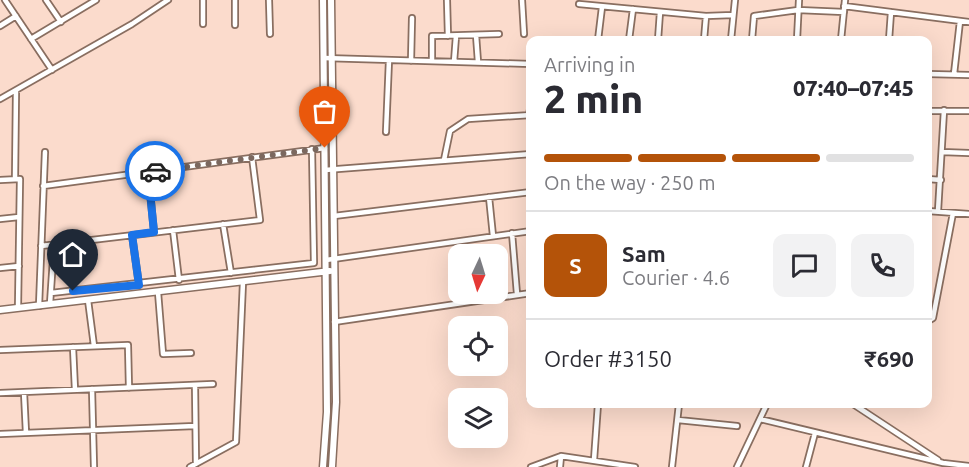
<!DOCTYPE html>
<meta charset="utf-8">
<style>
:root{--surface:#fff;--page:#f2f2f3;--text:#2b2b33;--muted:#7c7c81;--line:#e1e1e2;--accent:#b45309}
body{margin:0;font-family:Ubuntu,sans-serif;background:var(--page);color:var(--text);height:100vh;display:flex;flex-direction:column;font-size:22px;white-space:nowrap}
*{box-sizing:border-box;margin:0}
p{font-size:20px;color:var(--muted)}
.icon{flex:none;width:33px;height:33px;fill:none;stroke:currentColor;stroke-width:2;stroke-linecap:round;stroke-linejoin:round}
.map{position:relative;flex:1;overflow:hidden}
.side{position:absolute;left:526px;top:36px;width:406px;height:372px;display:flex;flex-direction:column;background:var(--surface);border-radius:12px;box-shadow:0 6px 24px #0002}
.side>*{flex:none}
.needle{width:39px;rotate:184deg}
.tools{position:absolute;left:448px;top:244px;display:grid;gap:12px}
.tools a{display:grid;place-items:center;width:60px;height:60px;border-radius:12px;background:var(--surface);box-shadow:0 6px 24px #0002;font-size:30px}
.pin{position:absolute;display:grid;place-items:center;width:51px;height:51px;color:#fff;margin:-62px -26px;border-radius:50% 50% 50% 0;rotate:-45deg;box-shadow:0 0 6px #0007}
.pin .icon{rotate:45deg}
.courier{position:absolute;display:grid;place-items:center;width:60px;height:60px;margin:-30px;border:4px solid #1a73e8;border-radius:50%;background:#fff;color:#222;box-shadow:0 2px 8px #0007}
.headline em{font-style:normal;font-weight:800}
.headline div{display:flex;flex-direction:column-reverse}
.headline{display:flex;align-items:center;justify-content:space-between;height:102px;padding:0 18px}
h1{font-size:39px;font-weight:800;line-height:45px}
.bar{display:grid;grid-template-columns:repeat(4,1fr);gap:9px 6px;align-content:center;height:72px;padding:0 18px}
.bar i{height:8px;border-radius:4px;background:var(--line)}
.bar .selected{background:var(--accent)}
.bar p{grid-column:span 4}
.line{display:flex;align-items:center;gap:15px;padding:0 18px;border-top:2px solid var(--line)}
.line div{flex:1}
.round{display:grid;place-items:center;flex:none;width:63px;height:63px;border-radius:12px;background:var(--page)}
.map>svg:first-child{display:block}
</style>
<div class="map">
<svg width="969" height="467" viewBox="0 0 969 467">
<rect width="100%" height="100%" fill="#fbdbcc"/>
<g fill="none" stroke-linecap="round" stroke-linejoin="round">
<defs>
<path id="street" d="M5,0L52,70
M46,0L61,22
M235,0V25
M269,0L270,34
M447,0L448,36
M522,0L524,34
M579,4L706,16L733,15
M844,6L969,22
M203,24V0
M0,26L16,16
M476,35L478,62
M31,39L96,0
M598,40L602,7
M629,40L633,9
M658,40L660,12
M704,40L706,16
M731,40L735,0
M752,40L754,16L798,10L844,12
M797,40L799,0
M841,40L845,0
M889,40L891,12
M324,58L531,64
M411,61L412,18
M432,61V36L499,34
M454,62L456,36
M928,74L969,75
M954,74L960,21
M0,99L132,24L168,0
M928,111H969
M529,115L531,104
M386,132L389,60
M942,152L969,153
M444,160L450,131L468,119L531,115
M325,170L531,154
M148,172L154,232
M15,179L16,91
M928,179L941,180
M0,180L20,179L18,308
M43,186L325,148
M489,197L493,236
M928,211L969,214
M938,211L944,110
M334,216L531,192
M0,219L19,217
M223,224L231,273
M173,230L179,280
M512,233L517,294
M132,235L139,285
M41,246L260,220L252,157
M326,260L531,231
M0,268L19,266
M158,292L163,354L191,353
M51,293L314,263L312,149
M88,300L94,346
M50,304L54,244
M39,306L45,152
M928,321L933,318L953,213
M334,322L531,293
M73,347L75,390
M0,350L128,345L129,388
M195,385L196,464
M92,389L94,467
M24,392L26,433
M0,393L213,384
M530,397H531
M853,404L938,460
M760,419L943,463L969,466
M678,420L737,426
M0,434L195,426
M594,460L598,404
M190,467L236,442L243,282
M531,467L561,456L635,467
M560,467L561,456
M672,467L679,404
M737,467L767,404
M806,467L815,433"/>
<path id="secondary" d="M331,0L336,402L332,467
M0,310L330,271
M323,467L327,412L323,0"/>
</defs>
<use href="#street" stroke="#896e60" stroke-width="8"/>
<use href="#secondary" stroke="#896e60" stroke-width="9"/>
<use href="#street" stroke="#fff" stroke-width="4.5"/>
<use href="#secondary" stroke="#fff" stroke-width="6"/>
</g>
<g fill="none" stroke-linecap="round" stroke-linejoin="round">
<path stroke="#7b685f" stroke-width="6" stroke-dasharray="0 10.8" d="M155,171L325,148"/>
<path stroke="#1a73e8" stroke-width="8" d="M73,291L139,285L132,235L154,232L148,172L155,171"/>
</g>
</svg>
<div class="tools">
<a><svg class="needle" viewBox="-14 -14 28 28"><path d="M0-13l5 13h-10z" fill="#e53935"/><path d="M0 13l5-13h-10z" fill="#7c7c81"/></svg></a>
<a><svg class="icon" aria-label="locate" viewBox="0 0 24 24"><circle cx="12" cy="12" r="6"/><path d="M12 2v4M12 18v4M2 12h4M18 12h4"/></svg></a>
<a><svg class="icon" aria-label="layers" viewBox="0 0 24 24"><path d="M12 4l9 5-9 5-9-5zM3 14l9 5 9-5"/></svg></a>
</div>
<div class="pin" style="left:325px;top:148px;background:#ea580c"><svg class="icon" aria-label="bag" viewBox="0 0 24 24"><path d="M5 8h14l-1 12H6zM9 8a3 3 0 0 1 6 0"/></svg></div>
<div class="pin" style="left:73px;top:291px;background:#1f2937"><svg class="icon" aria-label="home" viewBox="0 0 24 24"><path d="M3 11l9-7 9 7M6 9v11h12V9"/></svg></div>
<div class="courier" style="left:155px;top:171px"><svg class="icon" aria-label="car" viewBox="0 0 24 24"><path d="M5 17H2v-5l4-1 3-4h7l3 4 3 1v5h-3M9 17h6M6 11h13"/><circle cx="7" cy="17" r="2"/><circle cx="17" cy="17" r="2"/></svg></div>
<section class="side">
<div class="headline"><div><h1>2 min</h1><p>Arriving in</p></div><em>07:40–07:45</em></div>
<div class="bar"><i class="selected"></i><i class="selected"></i><i class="selected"></i><i></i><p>On the way · 250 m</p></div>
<div class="line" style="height:108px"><b class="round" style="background:var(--accent);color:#fff">S</b><div><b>Sam</b><p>Courier · 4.6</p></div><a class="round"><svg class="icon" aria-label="chat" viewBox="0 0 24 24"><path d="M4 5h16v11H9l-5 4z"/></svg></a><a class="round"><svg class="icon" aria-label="phone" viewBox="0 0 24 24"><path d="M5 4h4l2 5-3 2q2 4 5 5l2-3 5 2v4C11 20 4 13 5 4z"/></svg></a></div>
<div class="line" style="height:78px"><div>Order #3150</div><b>₹690</b></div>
</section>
</div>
